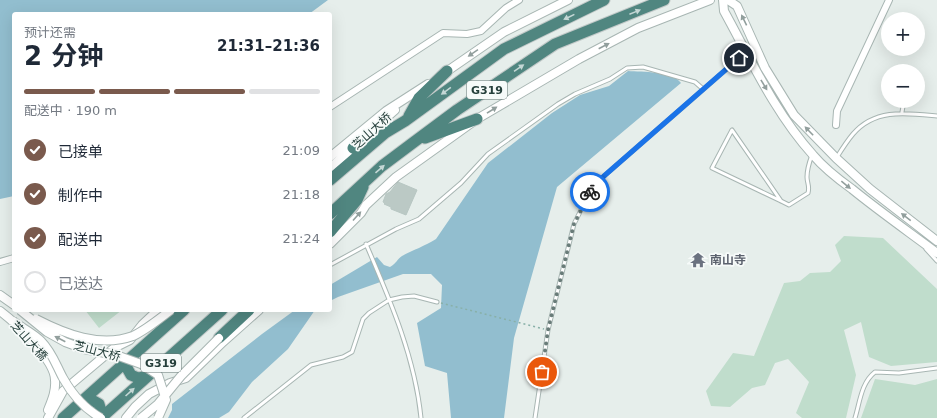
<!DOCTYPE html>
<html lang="zh">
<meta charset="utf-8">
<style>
:root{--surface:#fff;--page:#f6f6f7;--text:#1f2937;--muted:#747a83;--line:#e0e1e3;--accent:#7a5a4d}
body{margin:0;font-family:"DejaVu Sans","Noto Sans SC",sans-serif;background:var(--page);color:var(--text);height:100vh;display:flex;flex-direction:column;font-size:15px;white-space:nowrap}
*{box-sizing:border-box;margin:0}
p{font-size:13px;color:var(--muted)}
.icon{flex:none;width:22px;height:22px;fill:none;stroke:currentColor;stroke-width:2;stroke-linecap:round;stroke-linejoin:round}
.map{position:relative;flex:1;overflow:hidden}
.details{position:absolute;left:12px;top:12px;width:320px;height:300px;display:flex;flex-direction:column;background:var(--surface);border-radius:4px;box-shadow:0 4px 16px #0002}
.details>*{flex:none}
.controls{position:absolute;left:881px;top:12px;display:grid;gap:8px}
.controls a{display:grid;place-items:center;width:44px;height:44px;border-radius:50%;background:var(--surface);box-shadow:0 4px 16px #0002;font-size:20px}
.pin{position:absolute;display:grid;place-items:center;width:34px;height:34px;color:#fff;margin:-17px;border:2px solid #fff;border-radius:50%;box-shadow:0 1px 4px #0007}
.courier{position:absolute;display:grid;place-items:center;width:40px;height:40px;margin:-20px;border:3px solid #1a73e8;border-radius:50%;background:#fff;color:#222;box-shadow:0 1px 5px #0007}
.head em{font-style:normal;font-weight:700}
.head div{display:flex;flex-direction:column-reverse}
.head{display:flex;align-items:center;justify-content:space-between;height:68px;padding:0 12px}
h1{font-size:26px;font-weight:700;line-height:30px}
.bar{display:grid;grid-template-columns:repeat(4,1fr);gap:6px 4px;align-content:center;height:48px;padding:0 12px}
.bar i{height:5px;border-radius:3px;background:var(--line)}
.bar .active{background:var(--accent)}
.bar p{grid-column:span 4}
ol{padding:0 12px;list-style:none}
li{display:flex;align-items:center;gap:12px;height:44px}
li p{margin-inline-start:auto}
li .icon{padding:4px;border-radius:50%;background:var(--accent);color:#fff;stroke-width:4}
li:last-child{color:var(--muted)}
li i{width:22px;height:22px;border:2px solid var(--line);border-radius:50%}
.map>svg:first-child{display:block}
</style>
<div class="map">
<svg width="937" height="418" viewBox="0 0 937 418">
<rect width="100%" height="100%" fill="#e6eeeb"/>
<path fill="#c0ddcc" d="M844,236L883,238L937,289V362L891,366L869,357L861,322L844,330L856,375L846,418H802L796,413L809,382L788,359L775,363L765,385L752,388L730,407L711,406L706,391L733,353L754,356L784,283L800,281L810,273L830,272L841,261L835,245Z
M85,310H122L99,328Z
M875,379L915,385L937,379V418H861Z"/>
<path fill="#92becf" d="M0,0H328L309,14H14V196L0,199Z
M628,71C642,72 673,71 681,83L557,187L514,338L504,418H451L447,373L425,366L417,323L441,308L442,285L431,274H403L338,297L330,301V285L377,257L384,265L390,267C397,263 397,259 402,256C413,250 425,246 436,239L488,163L552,113L580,95L609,86Z
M295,310H315L288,349L252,382L229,412L219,418H168L172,410V404L262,334Z"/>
<path fill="#bbc9c5" stroke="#b8c7c3" d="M398,182L417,190L406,215L391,209V207L384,204L385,203L383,202L386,194L390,192Z"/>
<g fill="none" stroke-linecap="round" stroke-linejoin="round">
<defs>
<path id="service" d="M912,71V70
M902,112L904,101
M837,157C842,149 847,141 853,134C875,108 907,113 937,116
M781,201L732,130L712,168L781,201L789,205L808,193C810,186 807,183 807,177C807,169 809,163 812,155
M366,244C390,300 415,357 421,418
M926,249L937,261
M330,265L396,229L419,219L461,183L488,154L558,104L575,94L610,79L627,68L643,67L695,82L703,89
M244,418L311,365L343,357L352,352L363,319L369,313L389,300L402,297L414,296L437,302
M535,418L548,330L574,224L589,194L604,176L745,53
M855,418C860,402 861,383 875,372L899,373L937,368"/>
<path id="minor" d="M330,107L443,33L467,34L481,31L506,8L519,0
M836,125L837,111L889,0
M0,262L14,258"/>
<path id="tertiary" d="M723,0L724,11C751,60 775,113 813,155C824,168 838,179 852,189C879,211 909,232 937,253
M728,0L737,6L765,68L794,115L836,158L870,189L937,241
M443,74L504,32L568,0
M330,157L386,111L428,84
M330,168L395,110
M330,244L361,213L366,205L396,177L477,119L579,59L638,28L710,0
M0,295L14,305
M0,311C16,323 55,360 55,380C56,391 52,400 48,410
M48,418L63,391L114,348L130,340L142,325L158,310
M126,418L135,407L149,394L170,383L186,378L223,342L259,310"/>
<path id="trunk" d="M409,116L419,98L447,71
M425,138L477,119
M353,148L372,139
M330,180L385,133L405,121L504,49L604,0
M330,214L382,166L414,142L457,110L555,44L664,0
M330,232L357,200L363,187
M219,338L249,310
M128,361L127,368L131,375L138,378L147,376
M80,403L92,400L99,404L101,411L98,418
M63,418L184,310
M101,418L222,310"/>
</defs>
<use href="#service" stroke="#a8b6b3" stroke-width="5"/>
<use href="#minor" stroke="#a8b6b3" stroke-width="8"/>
<use href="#tertiary" stroke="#a8b6b3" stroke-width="10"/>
<use href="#trunk" stroke="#c2c9c8" stroke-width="13"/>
<path stroke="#88b0a8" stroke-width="1.5" stroke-dasharray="2 3" stroke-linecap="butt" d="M441,303L544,329"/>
<use href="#service" stroke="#fff" stroke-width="3"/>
<use href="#minor" stroke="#fff" stroke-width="6"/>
<use href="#tertiary" stroke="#fff" stroke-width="8"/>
<use href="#trunk" stroke="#508680" stroke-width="11"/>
<defs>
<path id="tertiary-bridge" d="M20,310L47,332L65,342L84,349L116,355L141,364L158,375L166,400L158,418
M36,319C65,334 100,348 133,336C146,330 159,319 171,310
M13,321C22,328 33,333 41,341C52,352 56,365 63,378C72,394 85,409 101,418
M141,418L158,404L181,376L219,338"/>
</defs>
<use href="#tertiary-bridge" stroke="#a8b6b3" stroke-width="10" stroke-linecap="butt"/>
<use href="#tertiary-bridge" stroke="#fff" stroke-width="8"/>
</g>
<defs><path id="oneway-solid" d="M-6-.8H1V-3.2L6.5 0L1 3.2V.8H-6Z"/></defs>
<g fill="#c4d7d5">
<use href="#oneway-solid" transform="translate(635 12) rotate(-22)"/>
<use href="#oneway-solid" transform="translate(569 17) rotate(154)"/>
<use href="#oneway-solid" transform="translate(519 68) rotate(-34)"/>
<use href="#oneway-solid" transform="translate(446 91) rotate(144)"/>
<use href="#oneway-solid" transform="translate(380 169) rotate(-41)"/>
<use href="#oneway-solid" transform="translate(130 392) rotate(-42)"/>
</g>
<g fill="#929f9d">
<use href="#oneway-solid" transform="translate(744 20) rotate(-116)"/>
<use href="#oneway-solid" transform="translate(604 46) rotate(-27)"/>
<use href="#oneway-solid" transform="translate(473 53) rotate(146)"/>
<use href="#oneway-solid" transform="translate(764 85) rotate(59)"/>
<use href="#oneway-solid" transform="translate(492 110) rotate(-32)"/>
<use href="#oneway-solid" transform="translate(809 131) rotate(-134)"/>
<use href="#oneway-solid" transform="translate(846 185) rotate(39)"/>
<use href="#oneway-solid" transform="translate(357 216) rotate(-48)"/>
<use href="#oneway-solid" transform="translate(906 217) rotate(-142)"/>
<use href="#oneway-solid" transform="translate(60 339) rotate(-153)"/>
</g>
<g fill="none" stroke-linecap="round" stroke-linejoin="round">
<path stroke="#697c79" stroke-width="4" stroke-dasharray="0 7.2" d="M542,372L548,330L574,224L590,192"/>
<path stroke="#1a73e8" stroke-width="5" d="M590,192L604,176L739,58"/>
</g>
<defs>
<symbol id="temple-bare" viewBox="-9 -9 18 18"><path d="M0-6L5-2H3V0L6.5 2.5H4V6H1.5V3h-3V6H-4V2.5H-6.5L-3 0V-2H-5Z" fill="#6b7280" stroke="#f6faf9" stroke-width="2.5" paint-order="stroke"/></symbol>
</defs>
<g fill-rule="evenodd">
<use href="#temple-bare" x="687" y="249" width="22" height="22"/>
</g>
<g text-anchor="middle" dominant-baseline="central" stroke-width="3.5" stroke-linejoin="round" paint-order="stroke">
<g fill="#f6faf9" stroke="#647774" stroke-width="1">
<rect x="467" y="81" width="40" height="18" rx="3"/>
<rect x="141" y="354" width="40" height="18" rx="3"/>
</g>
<g font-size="11" font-weight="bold" fill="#253f3b">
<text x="487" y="90">G319</text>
<text x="161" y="363">G319</text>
</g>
<g font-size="12" fill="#253f3b" stroke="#f6faf9">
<text transform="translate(372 131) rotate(-42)">芝山大桥</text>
<text transform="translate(29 341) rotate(48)">芝山大橋</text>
<text transform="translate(97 351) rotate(15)">芝山大桥</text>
</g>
<g font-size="12" font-weight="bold" fill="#5b616d" stroke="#f6faf9" text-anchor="start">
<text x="710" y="260">南山寺</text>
</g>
</g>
</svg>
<div class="controls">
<a>+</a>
<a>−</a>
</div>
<div class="pin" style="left:542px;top:372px;background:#ea580c"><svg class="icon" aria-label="bag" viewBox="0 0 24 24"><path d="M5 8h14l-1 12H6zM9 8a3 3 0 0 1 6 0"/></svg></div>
<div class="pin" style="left:739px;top:58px;background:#1f2937"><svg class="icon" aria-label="home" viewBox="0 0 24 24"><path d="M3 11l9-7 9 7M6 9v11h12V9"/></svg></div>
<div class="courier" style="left:590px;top:192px"><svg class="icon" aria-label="bike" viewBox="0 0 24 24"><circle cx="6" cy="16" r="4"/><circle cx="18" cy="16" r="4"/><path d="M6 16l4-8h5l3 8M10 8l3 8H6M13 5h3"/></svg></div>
<section class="details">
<div class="head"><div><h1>2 分钟</h1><p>预计还需</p></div><em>21:31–21:36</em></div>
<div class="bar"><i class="active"></i><i class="active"></i><i class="active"></i><i></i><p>配送中 · 190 m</p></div>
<ol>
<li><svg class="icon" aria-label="check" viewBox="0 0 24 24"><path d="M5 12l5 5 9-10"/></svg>已接单<p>21:09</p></li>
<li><svg class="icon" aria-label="check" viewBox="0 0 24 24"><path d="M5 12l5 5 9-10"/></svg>制作中<p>21:18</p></li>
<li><svg class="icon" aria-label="check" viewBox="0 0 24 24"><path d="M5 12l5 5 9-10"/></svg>配送中<p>21:24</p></li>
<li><i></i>已送达</li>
</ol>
</section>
</div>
